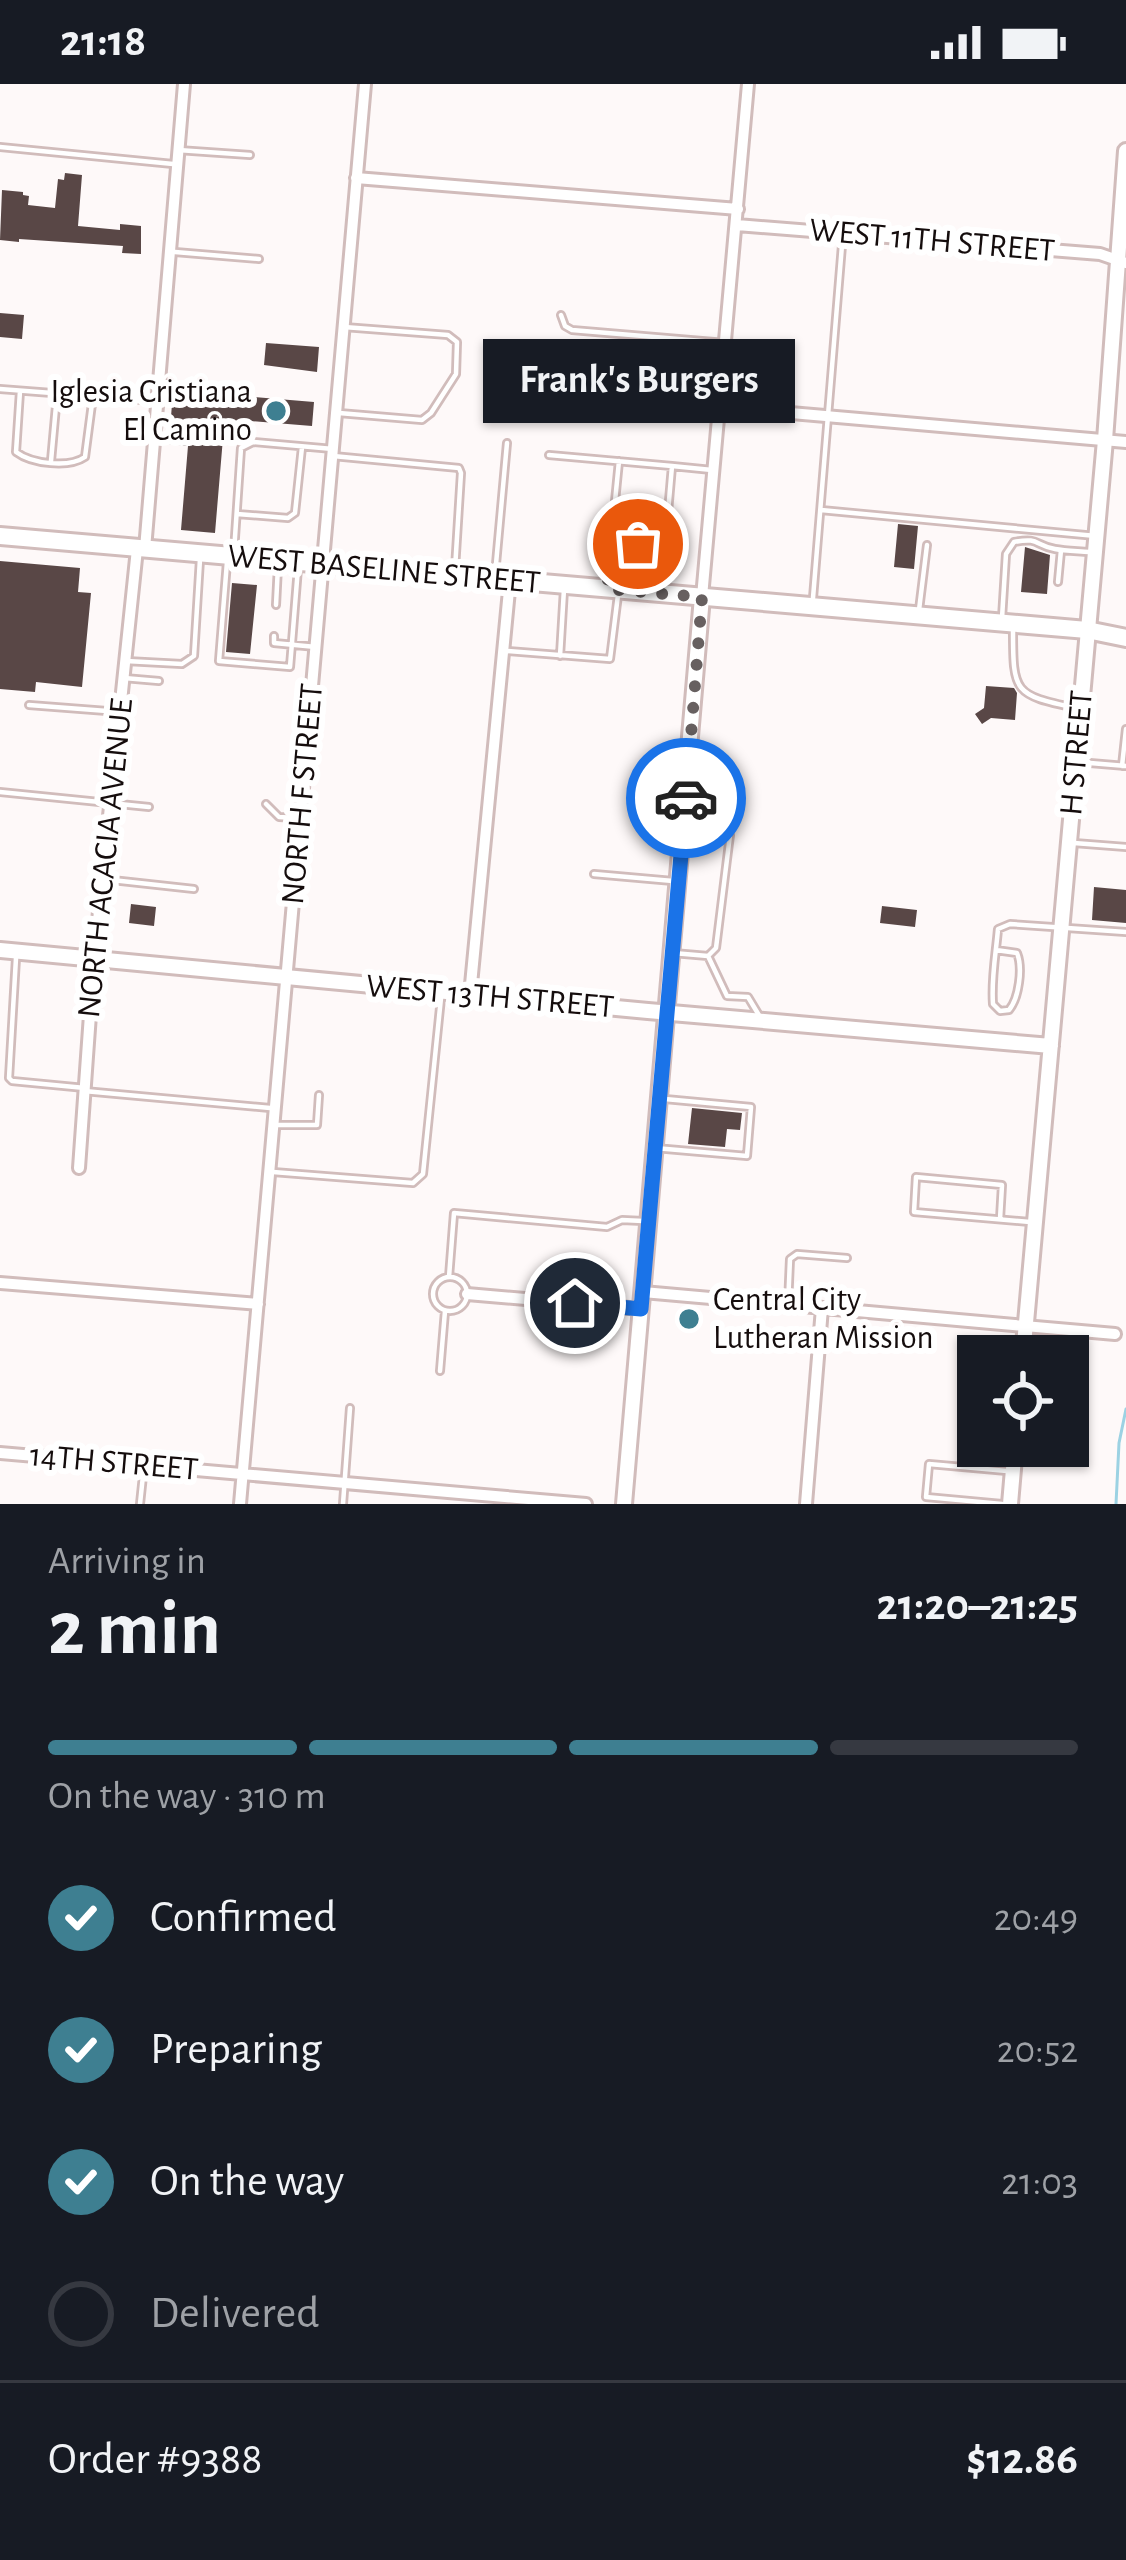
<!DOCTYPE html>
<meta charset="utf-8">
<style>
:root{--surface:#171b24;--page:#242831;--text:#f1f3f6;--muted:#9ea1a6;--line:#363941;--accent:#3e7f91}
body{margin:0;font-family:"Alegreya Sans",sans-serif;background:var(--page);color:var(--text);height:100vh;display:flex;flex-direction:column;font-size:45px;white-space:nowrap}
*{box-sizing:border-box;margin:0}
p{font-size:39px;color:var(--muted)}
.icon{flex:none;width:66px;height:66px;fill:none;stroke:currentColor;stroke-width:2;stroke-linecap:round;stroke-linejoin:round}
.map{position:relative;height:1420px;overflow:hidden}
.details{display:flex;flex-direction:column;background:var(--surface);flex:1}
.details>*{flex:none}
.controls{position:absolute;left:957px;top:1251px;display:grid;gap:24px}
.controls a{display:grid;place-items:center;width:132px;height:132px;border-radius:0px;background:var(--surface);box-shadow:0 3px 9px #0004;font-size:60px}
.pin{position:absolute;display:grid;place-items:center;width:102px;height:102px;color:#fff;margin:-51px;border:6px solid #fff;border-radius:50%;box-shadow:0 3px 12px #0007}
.courier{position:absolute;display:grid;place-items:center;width:120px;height:120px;margin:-60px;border:9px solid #1a73e8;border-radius:50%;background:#fff;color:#222;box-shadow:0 3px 15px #0007}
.bubble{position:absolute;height:84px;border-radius:0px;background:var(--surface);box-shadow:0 3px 9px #0004;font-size:39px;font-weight:700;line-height:84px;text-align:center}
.overview em{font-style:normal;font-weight:700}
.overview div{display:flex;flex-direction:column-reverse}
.overview{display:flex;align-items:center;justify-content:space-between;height:204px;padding:0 48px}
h1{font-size:78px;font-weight:700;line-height:90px}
.bar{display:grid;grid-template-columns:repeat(4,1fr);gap:18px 12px;align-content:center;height:144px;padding:0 48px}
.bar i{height:15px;border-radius:9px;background:var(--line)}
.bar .active{background:var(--accent)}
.bar p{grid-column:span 4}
.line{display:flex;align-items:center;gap:30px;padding:0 48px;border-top:3px solid var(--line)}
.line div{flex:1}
ol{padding:0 48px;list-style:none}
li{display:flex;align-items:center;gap:36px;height:132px}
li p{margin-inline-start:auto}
li .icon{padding:12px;border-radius:50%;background:var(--accent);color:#fff;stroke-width:4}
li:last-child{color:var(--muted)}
li i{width:66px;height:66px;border:6px solid var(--line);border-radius:50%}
.status{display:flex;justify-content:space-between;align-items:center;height:84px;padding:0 60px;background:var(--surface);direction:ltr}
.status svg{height:33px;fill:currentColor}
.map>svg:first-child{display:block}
</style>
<div class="status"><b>21:18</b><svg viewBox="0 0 49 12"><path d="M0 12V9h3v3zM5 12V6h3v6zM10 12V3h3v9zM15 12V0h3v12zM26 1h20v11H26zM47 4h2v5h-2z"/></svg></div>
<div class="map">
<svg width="1126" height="1420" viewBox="0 0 1126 1420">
<rect width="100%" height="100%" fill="#fef9f9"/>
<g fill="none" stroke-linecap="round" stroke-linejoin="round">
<path stroke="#9cd2e3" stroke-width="3" d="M1116,1420L1119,1359L1126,1325"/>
</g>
<path fill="#594746" d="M65,89L82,91L78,142L120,146V140L141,142V170L122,169L123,162L19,155V158L0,156L2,106L23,108V111L29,112L28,121L55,124L58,95L64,96Z
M0,229L24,231L22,255L0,253Z
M266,259L319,263L317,288L264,281Z
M173,306L314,318L312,342L238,336L237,343L224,342L215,449L181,446L188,362L169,360Z
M641,418L658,420L656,455L639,454Z
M898,440L918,442L914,485L894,483Z
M1025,463L1050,471L1047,510L1021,508Z
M0,477L80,484L78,508L91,509L82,603L36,598L35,608L0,605Z
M232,499L257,501L250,570L226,568Z
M986,602L1014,604L1017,609L1015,636L991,634L982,640L975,630L984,624Z
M1094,803L1126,806V839L1092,836Z
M131,820L156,823L154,842L129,839Z
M882,822L917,826L915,843L880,839Z
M692,1024L742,1029L740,1046L727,1045L725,1063L688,1060Z"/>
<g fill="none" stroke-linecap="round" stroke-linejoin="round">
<defs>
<path id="lane" d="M0,63L173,80
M178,66L250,71
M175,168L259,175
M561,231L565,242L572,246L726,259
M0,305L156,317
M20,307L16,368C32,380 69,384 85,373L93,312
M339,329L422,336L431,329L456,290L457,258L448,251L344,243
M549,371L672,382
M333,372L459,384L461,389L455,485
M51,377L57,311
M821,426L1096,452
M237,430L288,434L295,429L302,363
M611,458L619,377
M234,468L241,364L253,358L333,365
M227,478L219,577L290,583L298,484
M495,491L507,359
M1058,498L1061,466
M607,499L611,458L665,463L672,382L712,386
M813,514L843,149
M276,521L278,482
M919,526L927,461
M1002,534L1006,470L1014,458C1040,453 1034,461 1055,465C1066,467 1078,467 1089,468
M1013,546C1013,609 1014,611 1076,624
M274,552V559L316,563
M507,567L610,575L618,511
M560,572L564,505
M126,577L182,580L194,572L200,475
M124,594L159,597
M29,621L120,628
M1078,678L1126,682
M1122,682L1126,645
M0,708L149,723
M266,720L279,733L297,734
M1074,759L1126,763
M594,790L673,797
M103,795L194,805
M996,866L1017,869C1023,884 1019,914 1009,926L1000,927L993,920C991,895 996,869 998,845L1010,840L1126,848
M673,869L708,872L716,864L730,751L704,720L689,718
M708,872L727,912L748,913L760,933
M16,874L9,994L12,997L85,1004
M84,1007L270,1024
M274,1041H317L319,1011
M655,1064L747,1072L751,1023L665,1015
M273,1088L413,1099L423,1090L441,914
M1000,1135L1002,1101L916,1093L914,1128L1030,1138
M449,1193L454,1129L607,1143L622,1136L643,1137
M433 1210a17 17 0 1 1 34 0a17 17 0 1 1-34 0Z
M788,1221L790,1175L797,1170L847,1174
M440,1287L445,1227
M140,1420L144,1382
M343,1420L350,1324
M1002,1420L926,1413L929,1380L1007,1387"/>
<path id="street" d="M356,94L738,125
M737,141L1100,170L1126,179
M721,323L1126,358
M145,465L184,0
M702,513L748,0
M470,911L510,496
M79,1084L94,875L137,465
M0,1199L258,1220
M643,1208L1115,1250
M467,1210L641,1225
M0,1369L586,1420
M240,1420L365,0
M806,1420L822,1224"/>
<path id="secondary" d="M0,866L648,927L1051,962
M1023,1272L1105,356L1126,67
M624,1420L702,513
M1010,1420L1015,1362"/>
<path id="primary" d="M0,452L1087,546L1126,554"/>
</defs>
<use href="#lane" stroke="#d1bcbb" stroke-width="10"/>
<use href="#street" stroke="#d1bcbb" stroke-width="16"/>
<use href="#secondary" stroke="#d1bcbb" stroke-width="20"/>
<use href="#primary" stroke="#d1bcbb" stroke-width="22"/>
<use href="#lane" stroke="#fff" stroke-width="4.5"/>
<use href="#street" stroke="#fff" stroke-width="10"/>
<use href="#secondary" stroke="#fff" stroke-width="14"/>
<use href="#primary" stroke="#fff" stroke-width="16"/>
</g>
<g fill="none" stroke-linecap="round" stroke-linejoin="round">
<path stroke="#676060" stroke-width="12" stroke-dasharray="0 21.6" d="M638,460L611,458L607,505L702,513L686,714"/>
<path stroke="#1a73e8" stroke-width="15" d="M575,1219L641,1225L686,714"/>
</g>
<g fill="#3e7f91" stroke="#fff" stroke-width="4.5">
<circle cx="276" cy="327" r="12"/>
<circle cx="689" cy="1235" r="12"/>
</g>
<g text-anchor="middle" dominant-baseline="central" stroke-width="12" stroke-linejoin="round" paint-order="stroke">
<g font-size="33" fill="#150d0d" stroke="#fff">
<text transform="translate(932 157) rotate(5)">WEST 11TH STREET</text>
<text transform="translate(384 486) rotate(5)">WEST BASELINE STREET</text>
<text transform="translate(1077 669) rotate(-85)">H STREET</text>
<text transform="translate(303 710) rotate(-85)">NORTH F STREET</text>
<text transform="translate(106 774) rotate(-84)">NORTH ACACIA AVENUE</text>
<text transform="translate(490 913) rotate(5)">WEST 13TH STREET</text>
<text transform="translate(114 1379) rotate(5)">14TH STREET</text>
</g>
<g font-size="33" fill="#150d0d" stroke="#fff" text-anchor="end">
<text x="252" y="308">Iglesia Cristiana<tspan x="252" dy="38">El Camino</tspan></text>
<text x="713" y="1216" text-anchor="start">Central City<tspan x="713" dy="38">Lutheran Mission</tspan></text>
</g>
</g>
</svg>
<div class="controls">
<a><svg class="icon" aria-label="locate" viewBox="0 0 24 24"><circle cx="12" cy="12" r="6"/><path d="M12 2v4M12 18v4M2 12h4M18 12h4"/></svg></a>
</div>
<div class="pin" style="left:638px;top:460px;background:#ea580c"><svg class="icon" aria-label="bag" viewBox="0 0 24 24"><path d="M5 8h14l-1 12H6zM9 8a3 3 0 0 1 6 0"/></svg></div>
<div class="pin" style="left:575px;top:1219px;background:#1f2937"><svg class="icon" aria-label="home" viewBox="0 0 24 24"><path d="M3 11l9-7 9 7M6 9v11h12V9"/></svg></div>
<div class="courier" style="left:686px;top:714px"><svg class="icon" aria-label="car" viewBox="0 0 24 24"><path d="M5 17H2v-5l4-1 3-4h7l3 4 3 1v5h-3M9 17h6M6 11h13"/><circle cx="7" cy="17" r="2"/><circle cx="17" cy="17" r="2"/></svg></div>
<div class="bubble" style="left:483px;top:255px;width:312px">Frank's Burgers</div>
</div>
<section class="details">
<div class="overview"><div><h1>2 min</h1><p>Arriving in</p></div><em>21:20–21:25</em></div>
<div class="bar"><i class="active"></i><i class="active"></i><i class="active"></i><i></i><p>On the way · 310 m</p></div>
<ol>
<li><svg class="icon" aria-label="check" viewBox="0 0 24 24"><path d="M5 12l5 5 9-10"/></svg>Confirmed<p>20:49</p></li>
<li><svg class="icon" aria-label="check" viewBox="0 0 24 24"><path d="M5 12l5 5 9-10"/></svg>Preparing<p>20:52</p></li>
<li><svg class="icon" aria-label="check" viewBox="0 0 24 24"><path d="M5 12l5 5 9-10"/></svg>On the way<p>21:03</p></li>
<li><i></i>Delivered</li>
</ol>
<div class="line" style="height:156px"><div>Order #9388</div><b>$12.86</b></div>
</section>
